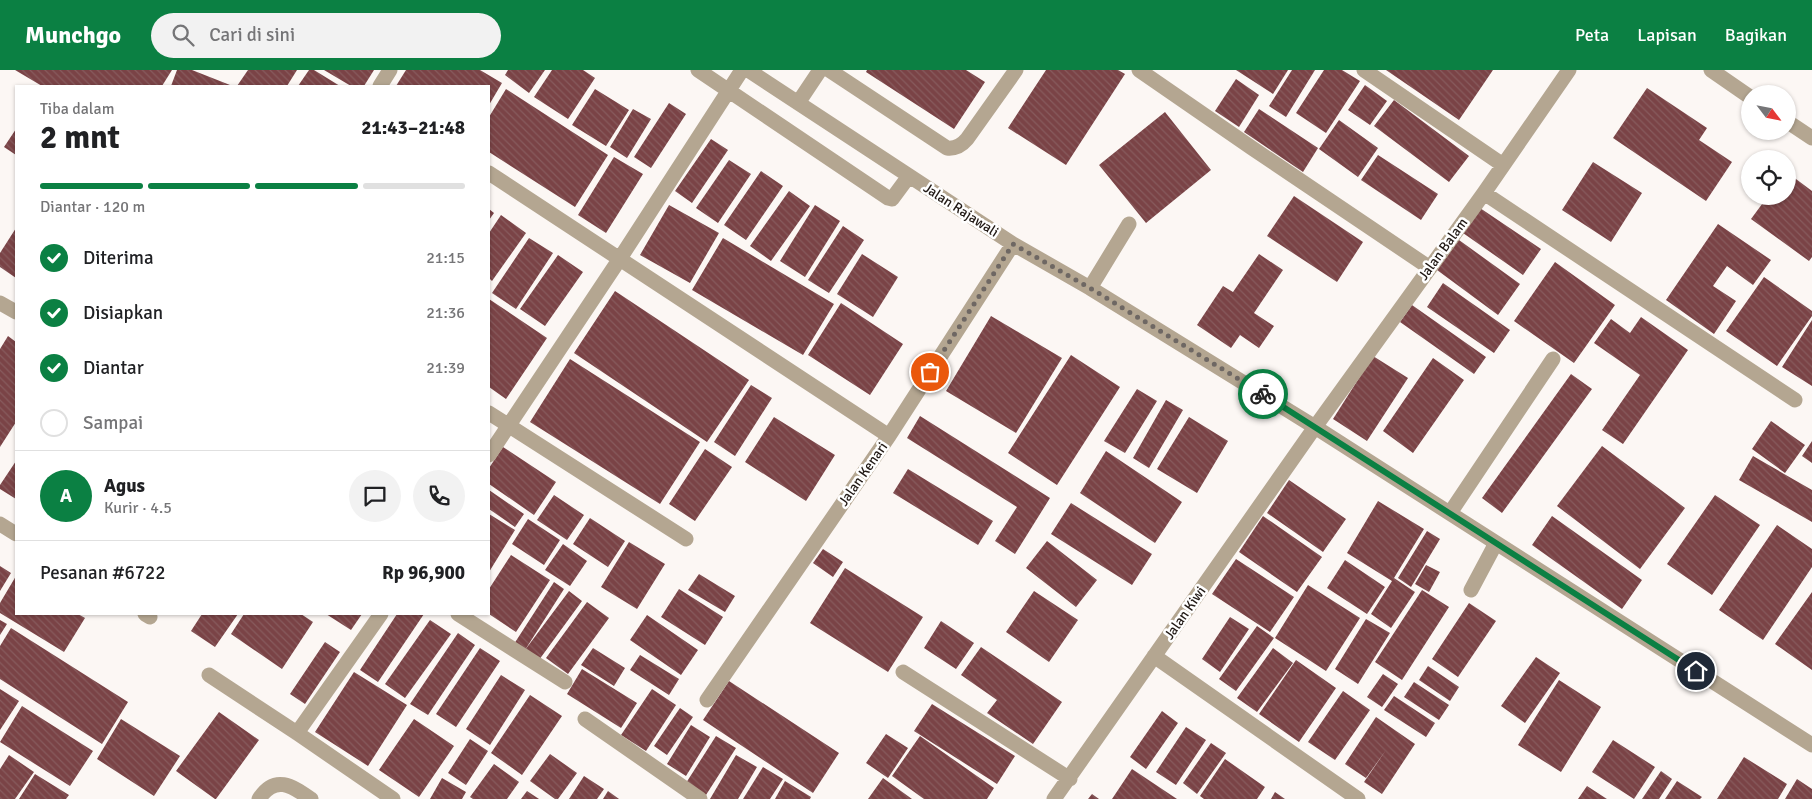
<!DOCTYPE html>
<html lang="id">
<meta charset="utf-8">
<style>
:root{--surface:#fff;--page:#f2f2f2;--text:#202124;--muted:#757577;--line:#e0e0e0;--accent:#0b8043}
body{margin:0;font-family:Signika,sans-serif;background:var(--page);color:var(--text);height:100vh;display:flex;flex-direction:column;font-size:19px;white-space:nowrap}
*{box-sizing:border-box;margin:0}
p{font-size:16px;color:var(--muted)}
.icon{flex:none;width:28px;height:28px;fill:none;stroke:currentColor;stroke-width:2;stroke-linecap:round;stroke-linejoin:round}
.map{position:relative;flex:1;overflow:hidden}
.panel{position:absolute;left:15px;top:15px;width:475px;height:530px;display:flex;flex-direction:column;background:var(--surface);border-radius:0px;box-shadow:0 1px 4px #0004}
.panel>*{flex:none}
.needle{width:32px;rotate:122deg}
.fabs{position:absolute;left:1741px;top:15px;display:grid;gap:10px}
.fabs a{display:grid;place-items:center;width:55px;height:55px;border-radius:50%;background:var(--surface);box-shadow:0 1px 4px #0004;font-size:25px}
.pin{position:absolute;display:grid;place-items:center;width:42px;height:42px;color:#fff;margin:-21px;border:2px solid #fff;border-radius:50%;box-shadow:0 1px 5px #0007}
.courier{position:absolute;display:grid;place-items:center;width:50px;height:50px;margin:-25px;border:4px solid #0b8043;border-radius:50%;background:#fff;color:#222;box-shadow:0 1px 6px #0007}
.overview em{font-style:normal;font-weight:700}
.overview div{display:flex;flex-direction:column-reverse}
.overview{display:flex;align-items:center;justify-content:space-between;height:85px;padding:0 25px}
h1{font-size:32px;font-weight:700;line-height:38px}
.bar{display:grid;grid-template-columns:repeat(4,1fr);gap:8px 5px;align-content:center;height:60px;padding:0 25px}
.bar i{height:6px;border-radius:4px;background:var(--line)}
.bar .selected{background:var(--accent)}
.bar p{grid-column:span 4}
.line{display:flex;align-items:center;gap:12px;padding:0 25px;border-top:1px solid var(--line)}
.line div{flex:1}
.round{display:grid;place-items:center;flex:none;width:52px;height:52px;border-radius:26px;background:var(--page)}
ol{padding:0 25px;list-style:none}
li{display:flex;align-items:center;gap:15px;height:55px}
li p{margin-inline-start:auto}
li .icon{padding:5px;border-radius:50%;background:var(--accent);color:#fff;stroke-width:4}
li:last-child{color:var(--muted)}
li i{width:28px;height:28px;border:2px solid var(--line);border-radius:50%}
header{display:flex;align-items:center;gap:30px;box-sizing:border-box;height:70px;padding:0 25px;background:var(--accent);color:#fff}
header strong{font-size:24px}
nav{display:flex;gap:28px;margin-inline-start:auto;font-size:18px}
.search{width:350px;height:45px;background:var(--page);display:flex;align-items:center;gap:12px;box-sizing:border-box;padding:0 18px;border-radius:28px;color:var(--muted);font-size:19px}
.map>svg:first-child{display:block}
</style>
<header>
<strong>Munchgo</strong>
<div class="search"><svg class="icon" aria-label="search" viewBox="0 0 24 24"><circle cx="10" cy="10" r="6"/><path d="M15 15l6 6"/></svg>Cari di sini</div>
<nav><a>Peta</a><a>Lapisan</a><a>Bagikan</a></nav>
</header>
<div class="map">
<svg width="1812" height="729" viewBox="0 0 1812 729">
<defs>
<pattern id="building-back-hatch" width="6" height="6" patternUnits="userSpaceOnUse" patternTransform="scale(1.25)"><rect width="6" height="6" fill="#7a4346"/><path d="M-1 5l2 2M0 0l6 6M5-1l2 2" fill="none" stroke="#875b5d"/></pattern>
</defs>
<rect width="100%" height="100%" fill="#fcf7f4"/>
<path fill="url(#building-back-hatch)" d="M15,0H172L162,16H42Z
M177,0H192L230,15V16H171Z
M248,0H297L287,16H237Z
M309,0H314L340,16H298Z
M324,0H374L364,16H351Z
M406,0H480L502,13L489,35V16H396Z
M508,0H545L529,23L505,5Z
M552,0H583L595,8L568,49L534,27Z
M867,0H966L985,12L954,59L866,2Z
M1046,0H1118L1125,4L1066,95L1008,58Z
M1236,0H1288L1273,24Z
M1292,0H1315L1286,47L1269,36Z
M1324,0H1342L1360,11L1326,63L1296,43Z
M1386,0H1493L1459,50Z
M1236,9L1259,25L1239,57L1215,41Z
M1365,15L1387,31L1370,55L1348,40Z
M1647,18L1707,58L1699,70L1732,92L1706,131L1613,68Z
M506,19L608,85L575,137L489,82V47Z
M595,19L629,40L606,76L572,55Z
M1394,30L1469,86L1449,112L1374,56Z
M669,33L686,44L651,98L634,87Z
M633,39L651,49L627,88L610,77Z
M1259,39L1318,78L1303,102L1244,62Z
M1165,42L1211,100L1146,153L1099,95Z
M1339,50L1378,78L1358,107L1319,79Z
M16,59V85L4,77Z
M711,69L728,80L692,133L675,121Z
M1378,85L1438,124L1421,150L1361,110Z
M614,87L643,104L606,163L578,145Z
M729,90L751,104L718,153L696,138Z
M1593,92L1642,123L1611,172L1562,140Z
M761,101L783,116L746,170L724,155Z
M1788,103L1812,121V187L1809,191L1751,149L1768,126H1788Z
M789,121L810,136L771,191L750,176Z
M1294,126L1363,172L1337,212L1267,166Z
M669,135L719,163L690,213L640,185Z
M815,135L840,151L805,207L780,191Z
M1480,138L1541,179L1523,205L1463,163Z
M489,139L494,143L489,150Z
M501,145L526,163L492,211L489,208V163Z
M1718,154L1771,190L1753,215L1727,196L1713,216L1736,231L1714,264L1666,230Z
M843,156L864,170L829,223L808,210Z
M16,158V208L0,197V183Z
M529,168L553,183L516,239L492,223Z
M723,168L834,234L803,285L692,220Z
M1459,170L1520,214L1498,245L1437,200Z
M862,184L898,207L873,247L837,224Z
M1259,184L1283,200L1254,243L1274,256L1259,278L1240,265L1231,278L1197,255L1223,216L1233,222Z
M558,185L583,202L545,256L520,239Z
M1555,192L1615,235L1574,293L1514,251Z
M1764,207L1812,241V246L1777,296L1726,261Z
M1443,213L1510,260L1494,283L1427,237Z
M615,221L749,310L707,372L574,283Z
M489,229L547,268L506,329L489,317Z
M841,233L903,274L870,325L808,285Z
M1412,235L1486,287L1474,304L1400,252Z
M991,246L1062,288L1016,363L946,321Z
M1641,247L1688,280L1623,374L1602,360L1640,305L1594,273L1611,249L1630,263Z
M1812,250V316L1782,297Z
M8,266L16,272V352L0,377V279Z
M1071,285L1120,317L1057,415L1008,383Z
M1373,286L1408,308L1367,371L1333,349Z
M1433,288L1464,310L1413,383L1383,361Z
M570,289L700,372L660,434L530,352Z
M1571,304L1592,319L1502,443L1482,428Z
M751,315L772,328L735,386L714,372Z
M1137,319L1157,331L1125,383L1104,371Z
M1166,330L1183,340L1149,398L1133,388Z
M920,346L1050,428L1015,484L995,471L1017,437L907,368Z
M774,347L835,385L806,431L745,392Z
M1189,347L1228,371L1197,423L1157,399Z
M1771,351L1805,375L1785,403L1752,379Z
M1812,371V393L1802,386Z
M1602,376L1685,438L1640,499L1557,436Z
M503,377L556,412L534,445L489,414V398Z
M705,379L732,397L695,451L669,434Z
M1106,381L1182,432L1155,473L1080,423Z
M1753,386L1812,420V452L1739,410Z
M16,391V429L0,419V415Z
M908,399L993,451L978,475L893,423Z
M1289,410L1346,449L1323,482L1267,443Z
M489,420L524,444L515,457L489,439Z
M554,425L584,445L567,470L537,450Z
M1715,425L1760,455L1712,525L1667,494Z
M1378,431L1424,459L1394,508L1415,522L1391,558L1371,544L1392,511L1347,483Z
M1071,433L1152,484L1132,515L1051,464Z
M489,444L515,460L489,502Z
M1263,446L1322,487L1297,522L1239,482Z
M1552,446L1642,510L1622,539L1532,475Z
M590,448L625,471L608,497L573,474Z
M528,449L560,470L544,495L512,474Z
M1777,455L1812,479V497L1763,570L1719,540Z
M1427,461L1440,469L1411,517L1398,508Z
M1047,471L1097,510L1076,537L1026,498Z
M629,472L665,494L637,539L601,517Z
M563,474L587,491L570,516L545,500Z
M823,479L843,492L833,507L813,493Z
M511,485L550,510L516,562L489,544V519Z
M1236,489L1294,527L1270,562L1212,524Z
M1345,490L1385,517L1367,544L1327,518Z
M1426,495L1440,502L1429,522L1415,514Z
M0,496L11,503L0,521Z
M845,498L923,547L888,602L810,553Z
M699,504L735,526L725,542L688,520Z
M16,506V544H78L85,548L64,582L0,543V533Z
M554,512L564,519L525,580L514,574Z
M1308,515L1360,548L1326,601L1275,568Z
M679,519L723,547L705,575L661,547Z
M1422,520L1449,537L1402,610L1375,592Z
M569,521L582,531L539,590L525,580Z
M1034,521L1078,550L1049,592L1006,562Z
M1812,522V600L1775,574Z
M587,532L609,548L568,604L546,588Z
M1469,533L1496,551L1458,607L1432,589Z
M202,544H238L215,577L191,561Z
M244,544H301L313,552L282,599L231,564Z
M326,544H362L351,560Z
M397,544H424L378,612L360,600Z
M647,545L698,580L681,605L630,570Z
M1230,547L1249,559L1220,602L1202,589Z
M1366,549L1390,563L1358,614L1335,599Z
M0,550L7,554L0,565Z
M430,550L451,564L405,628L385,614Z
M941,551L974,573L956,599L924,578Z
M1257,556L1274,568L1236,621L1219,609Z
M11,558L128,632L102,674L0,609V576Z
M458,563L475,575L428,645L410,634Z
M325,572L340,582L305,634L290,624Z
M981,577L1062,632L1033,674L987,643L997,630L961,605Z
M480,578L500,591L456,657L436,644Z
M593,578L625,598L614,616L581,595Z
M1273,578L1293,593L1257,642L1237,628Z
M640,585L679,609L669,625L630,600Z
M1536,587L1560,603L1525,653L1501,636Z
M1296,590L1336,618L1299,672L1259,644Z
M1428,596L1459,617L1450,631L1419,610Z
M582,599L637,633L621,658L567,624Z
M354,602L407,635L368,696L315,662Z
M1383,604L1398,614L1382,637L1367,627Z
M501,605L525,620L490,675L466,659Z
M1559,610L1601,637L1561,702L1518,675Z
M729,611L839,683L813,723L703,650Z
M1414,612L1449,635L1439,650L1404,627Z
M0,619L19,631L0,660Z
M652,619L676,635L646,681L621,665Z
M1343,621L1370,640L1335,690L1308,672Z
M530,625L562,646L522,705L491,683Z
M1394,626L1435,653L1426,667L1384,640Z
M932,634L1015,686L997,714L914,661Z
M22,636L93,681L70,716L0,672Z
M680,638L693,647L667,685L654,676Z
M1162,641L1178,653L1146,699L1130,687Z
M219,642L259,670L216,729H215L176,701Z
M1376,647L1415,674L1382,724L1364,712L1386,680L1366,708L1345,694Z
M121,649L180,686L154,726L97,689Z
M414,649L454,676L419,727L379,700Z
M691,655L710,667L686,706L667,694Z
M1186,657L1206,670L1176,715L1156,702Z
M886,664L908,678L888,708L866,693Z
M716,666L736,678L706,725L686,713Z
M920,666L994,718L987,729H924L892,706Z
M470,669L488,681L466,715L448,703Z
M1613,670L1655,697L1634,729L1592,702Z
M1211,673L1226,683L1197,724L1183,713Z
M550,684L577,703L558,729H555L530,711Z
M9,685L34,702L15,729H0V699Z
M736,685L757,697L738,729H710Z
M1744,687L1787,714L1778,729H1717Z
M1225,689L1265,717L1257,729H1204L1200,726Z
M494,694L519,712L507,729H473L470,727Z
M763,697L783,709L770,729H743Z
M1132,699L1177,729H1112Z
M1661,701L1672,709L1659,729H1642Z
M35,704L69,725L66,729H19Z
M584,706L604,719L597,729H569Z
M442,708L466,722L462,729H430Z
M883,708L912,729H868Z
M1797,709L1812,719V729H1785Z
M785,711L811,727L810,729H775Z
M1677,711L1702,727L1700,729H1665Z
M1587,716L1607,729H1578Z
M527,721L539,729H521Z
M608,721L619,729H603Z
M1275,722L1285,729H1271Z
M1092,724L1099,729H1088Z"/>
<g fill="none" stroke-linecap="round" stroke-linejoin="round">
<path stroke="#b4a691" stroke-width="15" d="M698,0L888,128L892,129L909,106
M748,0L1013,174L1090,218L1315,357L1812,675
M829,0L947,78C956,79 962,75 967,69L1016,0
M1139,0L1252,78L1430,198
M1364,0L1503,95
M1711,0L1750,27
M380,16L390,0
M798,33L820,0
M1788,52L1812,68
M489,103L889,366
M1484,123L1795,330
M1090,218L1129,154
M0,233L16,242
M489,343L686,469
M489,385L619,190L742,0
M1450,443L1553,289
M0,454L16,464
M1471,520L1496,473
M145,544L150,547
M458,544L565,612
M1154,586L1358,729
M903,602L1070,709
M209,605L297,663L393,729
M707,630L889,366L1013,174
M585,649L700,729
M297,663L381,544
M259,729C275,704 292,716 311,729
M1054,729L1315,357L1484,123L1569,0"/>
</g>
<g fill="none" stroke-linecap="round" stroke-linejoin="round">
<path stroke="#6e6763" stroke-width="5" stroke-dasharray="0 9" d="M930,302L1013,174L1090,218L1263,324"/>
<path stroke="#0b8043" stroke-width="6" d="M1263,324L1696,601"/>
</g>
<g text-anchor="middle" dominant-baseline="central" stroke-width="5" stroke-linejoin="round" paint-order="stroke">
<g font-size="14" fill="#211915" stroke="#fff">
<text transform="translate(961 140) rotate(33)">Jalan Rajawali</text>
<text transform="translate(1443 179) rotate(-54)">Jalan Balam</text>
<text transform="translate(863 404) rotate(-55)">Jalan Kenari</text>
<text transform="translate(1185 543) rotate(-55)">Jalan Kiwi</text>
</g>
</g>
</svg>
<div class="fabs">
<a><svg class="needle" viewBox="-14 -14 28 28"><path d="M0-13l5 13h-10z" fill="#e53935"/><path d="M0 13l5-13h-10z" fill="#757577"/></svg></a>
<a><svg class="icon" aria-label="locate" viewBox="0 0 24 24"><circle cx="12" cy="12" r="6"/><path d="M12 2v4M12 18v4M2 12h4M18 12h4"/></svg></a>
</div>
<div class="pin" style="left:930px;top:302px;background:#ea580c"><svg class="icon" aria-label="bag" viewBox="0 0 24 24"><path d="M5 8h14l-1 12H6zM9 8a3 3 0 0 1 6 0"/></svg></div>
<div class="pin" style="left:1696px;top:601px;background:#1f2937"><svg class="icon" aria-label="home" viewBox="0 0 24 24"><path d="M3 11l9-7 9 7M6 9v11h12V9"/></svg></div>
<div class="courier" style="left:1263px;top:324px"><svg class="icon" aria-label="bike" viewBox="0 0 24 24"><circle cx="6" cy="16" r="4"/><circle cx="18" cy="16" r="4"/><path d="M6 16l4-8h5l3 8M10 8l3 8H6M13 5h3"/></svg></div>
<section class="panel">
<div class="overview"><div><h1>2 mnt</h1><p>Tiba dalam</p></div><em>21:43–21:48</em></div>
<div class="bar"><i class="selected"></i><i class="selected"></i><i class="selected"></i><i></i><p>Diantar · 120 m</p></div>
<ol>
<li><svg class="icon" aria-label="check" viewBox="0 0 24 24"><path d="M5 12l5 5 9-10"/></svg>Diterima<p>21:15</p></li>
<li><svg class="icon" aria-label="check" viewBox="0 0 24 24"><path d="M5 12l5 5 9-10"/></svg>Disiapkan<p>21:36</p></li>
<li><svg class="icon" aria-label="check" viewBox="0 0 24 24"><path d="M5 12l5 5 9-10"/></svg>Diantar<p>21:39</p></li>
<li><i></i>Sampai</li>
</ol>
<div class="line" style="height:90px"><b class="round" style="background:var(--accent);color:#fff">A</b><div><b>Agus</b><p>Kurir · 4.5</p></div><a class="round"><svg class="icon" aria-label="chat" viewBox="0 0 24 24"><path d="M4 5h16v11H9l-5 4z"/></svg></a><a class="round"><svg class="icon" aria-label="phone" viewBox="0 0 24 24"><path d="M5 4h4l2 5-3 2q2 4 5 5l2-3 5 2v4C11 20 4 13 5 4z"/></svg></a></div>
<div class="line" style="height:65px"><div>Pesanan #6722</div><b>Rp 96,900</b></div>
</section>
</div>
